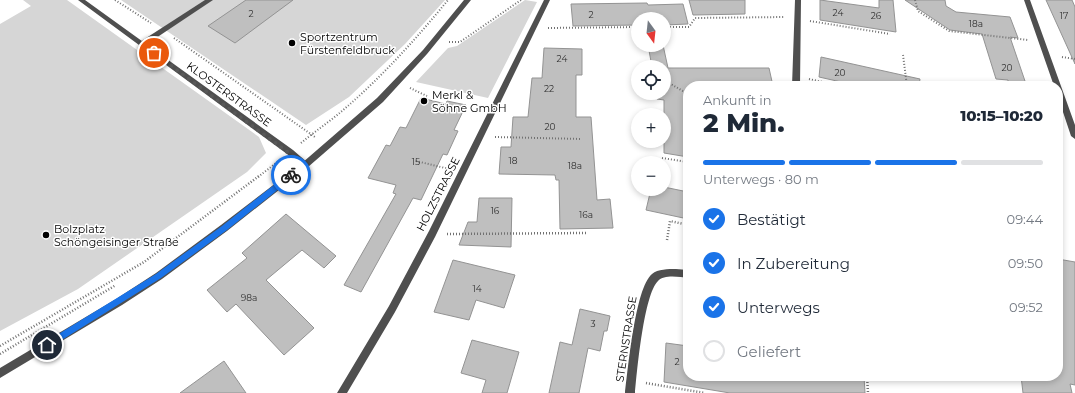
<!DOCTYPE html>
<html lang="de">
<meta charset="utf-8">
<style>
:root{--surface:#fff;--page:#f2f2f3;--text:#1f2937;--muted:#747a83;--line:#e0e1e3;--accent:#1a73e8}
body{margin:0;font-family:Montserrat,sans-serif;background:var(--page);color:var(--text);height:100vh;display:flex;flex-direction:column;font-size:15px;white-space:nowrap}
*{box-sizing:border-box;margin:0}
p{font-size:13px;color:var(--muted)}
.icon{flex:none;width:22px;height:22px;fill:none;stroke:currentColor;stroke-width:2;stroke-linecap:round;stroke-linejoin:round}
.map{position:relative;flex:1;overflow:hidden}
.panel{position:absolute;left:683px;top:81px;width:380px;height:300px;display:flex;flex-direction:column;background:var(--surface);border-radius:16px;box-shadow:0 2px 6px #0003}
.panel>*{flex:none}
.needle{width:26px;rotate:165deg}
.controls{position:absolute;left:631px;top:12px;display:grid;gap:8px}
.controls a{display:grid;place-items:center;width:40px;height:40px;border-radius:50%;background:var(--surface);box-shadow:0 2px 6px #0003;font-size:20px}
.pin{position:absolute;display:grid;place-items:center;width:34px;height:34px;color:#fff;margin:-17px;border:2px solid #fff;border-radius:50%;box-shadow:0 1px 4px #0007}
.courier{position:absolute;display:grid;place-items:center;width:40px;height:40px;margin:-20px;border:3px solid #1a73e8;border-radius:50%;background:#fff;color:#222;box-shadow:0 1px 5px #0007}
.overview em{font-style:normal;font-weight:800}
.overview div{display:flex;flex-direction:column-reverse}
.overview{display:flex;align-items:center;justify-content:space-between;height:68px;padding:0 20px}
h1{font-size:26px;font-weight:800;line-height:30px}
.bar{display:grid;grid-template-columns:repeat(4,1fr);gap:6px 4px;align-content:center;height:48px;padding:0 20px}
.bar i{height:5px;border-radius:3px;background:var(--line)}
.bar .selected{background:var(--accent)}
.bar p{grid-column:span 4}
ol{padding:0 20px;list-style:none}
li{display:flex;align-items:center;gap:12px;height:44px}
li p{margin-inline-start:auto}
li .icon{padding:4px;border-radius:50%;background:var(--accent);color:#fff;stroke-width:4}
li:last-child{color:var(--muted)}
li i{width:22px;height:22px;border:2px solid var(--line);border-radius:50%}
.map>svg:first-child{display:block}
</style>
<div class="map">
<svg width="1075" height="393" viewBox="0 0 1075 393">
<rect width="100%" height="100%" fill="#fff"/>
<path fill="#d6d6d6" d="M23,0H67L259,137L266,153L247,172L78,289L0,331V24L31,6Z
M121,0H445L405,44L349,97L306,125Z
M525,0L537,2L488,98L416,82L448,48L457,46Z"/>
<path fill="#bfbfbf" stroke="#939393" d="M246,0H293L235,43L208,26Z
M689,0H745V14L693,15Z
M820,0L879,8V0H893L896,32L820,20Z
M905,0H945L946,6L956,12L1010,17L1018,38L1010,37L1026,84L1008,82V80L996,79L982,34L950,30Z
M1046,0H1072L1075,7V64Z
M647,3L648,5L683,4L688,24L664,25V19H638V25L573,26L571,4Z
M648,45H663L668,68H769L773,86H688V157L664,153V100L657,99L656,93H664V67H652Z
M544,48L582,49V75H576V117H591L597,200L610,199L613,228L560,229L559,180H556L555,175L499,174L501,147H511L513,117H528L532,78H542Z
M821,57L920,79L919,86H859L819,77Z
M421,98L446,104L447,101L466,105L454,130L458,131L447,155L443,154L421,200L413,198L361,292L344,285L396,194L393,193L396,185L368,178L386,145L390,146L400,127L406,128Z
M664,187L688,192V219L646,210L651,189H664Z
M479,198H512L511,247L459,245L468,222H477Z
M286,214L336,256L324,268L302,250L266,280L314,328L284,355L236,304L227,312L207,290L247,258L242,253Z
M1058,259L1075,262V385L1070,384L1072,393H1023L1021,376H1058Z
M453,260L515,275L504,308L476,300L469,320L434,312Z
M580,309L610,316L607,331H604L600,351L588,348L579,393H549L560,342L572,345Z
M472,340L519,352L507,393H482L486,380L461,373Z
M666,343L688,346V376H864L865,393H730L664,382Z
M224,361L246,393H180Z"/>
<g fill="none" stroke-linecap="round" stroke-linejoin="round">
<path stroke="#717171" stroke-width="2" stroke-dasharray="1 2" stroke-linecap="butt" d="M115,0L151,23
M915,0L918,11L949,31L1028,40
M810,21L890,34
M664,27H689L695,18L785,17
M548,28L638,27
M174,38L315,137
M449,42H460L521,0
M903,55L907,86
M1062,57L1075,59
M809,79L841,86
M664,80L683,91H688
M410,88L427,96
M495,137L582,139
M301,143C314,132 329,122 342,111C381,78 416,39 448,0
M662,158L688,162
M416,161L449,169
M258,177L280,160"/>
<path stroke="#717171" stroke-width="2.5" stroke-dasharray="1 2" stroke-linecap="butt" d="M447,234L586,233
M667,240L670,221L688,225
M0,346L144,262L259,176
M0,354L116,285
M867,376L868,393
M646,383L705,393"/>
<path fill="#4f4f4f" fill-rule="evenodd" d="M205,0H213L144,46H140V42Z"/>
<path fill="#4f4f4f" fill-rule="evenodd" d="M78,0H85L293,150L308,163L309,165L308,167H302L287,154Z
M544,0H550L435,237L395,312L347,393H337L389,306L429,231Z
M795,0H801L800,86H792Z
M1024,0H1030L1075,125V139L1071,136L1058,97V86H1054Z
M676,269L688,270V278C680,277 664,274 658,281C644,294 637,371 635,393H625C628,370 635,288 652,274C658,269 668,269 676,269Z"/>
<path fill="#4f4f4f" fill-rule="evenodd" d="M464,0H471L427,54L383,102L308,167L227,231L162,279L122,305L0,378V368L116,299L156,273L221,225L302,163L377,98L423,50Z"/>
</g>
<path fill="#1a73e8" d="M289,173H294V177L227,230L161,278L49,348H44V343L156,274L222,226Z"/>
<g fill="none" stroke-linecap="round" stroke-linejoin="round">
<path stroke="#595959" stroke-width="4" stroke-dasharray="0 7.2" d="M154,53L305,165L291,175"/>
</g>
<g fill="#000" stroke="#fff" stroke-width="1.5">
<circle cx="292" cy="43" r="4"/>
<circle cx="424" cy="101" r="4"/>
<circle cx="46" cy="235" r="4"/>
</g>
<g text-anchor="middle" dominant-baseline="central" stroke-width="3" stroke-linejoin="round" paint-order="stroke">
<g font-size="9" fill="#303030">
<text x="838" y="12">24</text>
<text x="251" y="13">2</text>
<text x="591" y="14">2</text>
<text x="876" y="15">26</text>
<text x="1064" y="15">17</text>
<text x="976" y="23">18a</text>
<text x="562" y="58">24</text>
<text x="1007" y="67">20</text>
<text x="840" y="72">20</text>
<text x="549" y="88">22</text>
<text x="550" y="126">20</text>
<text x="513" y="160">18</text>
<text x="416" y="161">15</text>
<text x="575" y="165">18a</text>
<text x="495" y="210">16</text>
<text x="586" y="214">16a</text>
<text x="477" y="288">14</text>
<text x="249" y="297">98a</text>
<text x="593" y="323">3</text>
<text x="677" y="361">2</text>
</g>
<g font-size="11" fill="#000" stroke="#fff" text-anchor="start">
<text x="300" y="37">Sportzentrum<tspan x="300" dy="13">Fürstenfeldbruck</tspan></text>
<text x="432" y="95">Merkl &amp;<tspan x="432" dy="13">Söhne GmbH</tspan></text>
<text x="54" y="229">Bolzplatz<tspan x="54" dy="13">Schöngeisinger Straße</tspan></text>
</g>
<g font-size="11" fill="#000" stroke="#fff">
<text transform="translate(229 94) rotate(36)">KLOSTERSTRASSE</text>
<text transform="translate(438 194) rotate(-63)">HOLZSTRASSE</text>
<text transform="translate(626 339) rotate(-81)">STERNSTRASSE</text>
</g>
</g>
</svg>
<div class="controls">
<a><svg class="needle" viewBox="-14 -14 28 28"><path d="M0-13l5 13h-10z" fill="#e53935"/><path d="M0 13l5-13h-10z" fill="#747a83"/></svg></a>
<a><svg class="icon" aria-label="locate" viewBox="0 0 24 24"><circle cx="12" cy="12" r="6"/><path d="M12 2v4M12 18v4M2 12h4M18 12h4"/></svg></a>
<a>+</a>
<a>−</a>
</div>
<div class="pin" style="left:154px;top:53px;background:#ea580c"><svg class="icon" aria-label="bag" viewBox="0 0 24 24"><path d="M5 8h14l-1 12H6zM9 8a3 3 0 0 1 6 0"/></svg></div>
<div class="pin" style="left:47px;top:345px;background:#1f2937"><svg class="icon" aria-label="home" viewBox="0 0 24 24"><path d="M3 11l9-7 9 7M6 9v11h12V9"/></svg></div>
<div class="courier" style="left:291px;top:175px"><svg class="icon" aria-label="bike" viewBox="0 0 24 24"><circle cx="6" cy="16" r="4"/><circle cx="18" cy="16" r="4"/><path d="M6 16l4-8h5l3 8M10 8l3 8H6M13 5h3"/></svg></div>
<section class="panel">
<div class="overview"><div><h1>2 Min.</h1><p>Ankunft in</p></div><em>10:15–10:20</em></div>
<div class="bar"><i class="selected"></i><i class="selected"></i><i class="selected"></i><i></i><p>Unterwegs · 80 m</p></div>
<ol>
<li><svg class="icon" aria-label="check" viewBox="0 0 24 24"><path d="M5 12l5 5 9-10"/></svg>Bestätigt<p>09:44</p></li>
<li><svg class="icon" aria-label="check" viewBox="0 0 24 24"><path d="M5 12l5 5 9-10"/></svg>In Zubereitung<p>09:50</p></li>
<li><svg class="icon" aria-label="check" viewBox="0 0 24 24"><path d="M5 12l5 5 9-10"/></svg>Unterwegs<p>09:52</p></li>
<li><i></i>Geliefert</li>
</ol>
</section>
</div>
